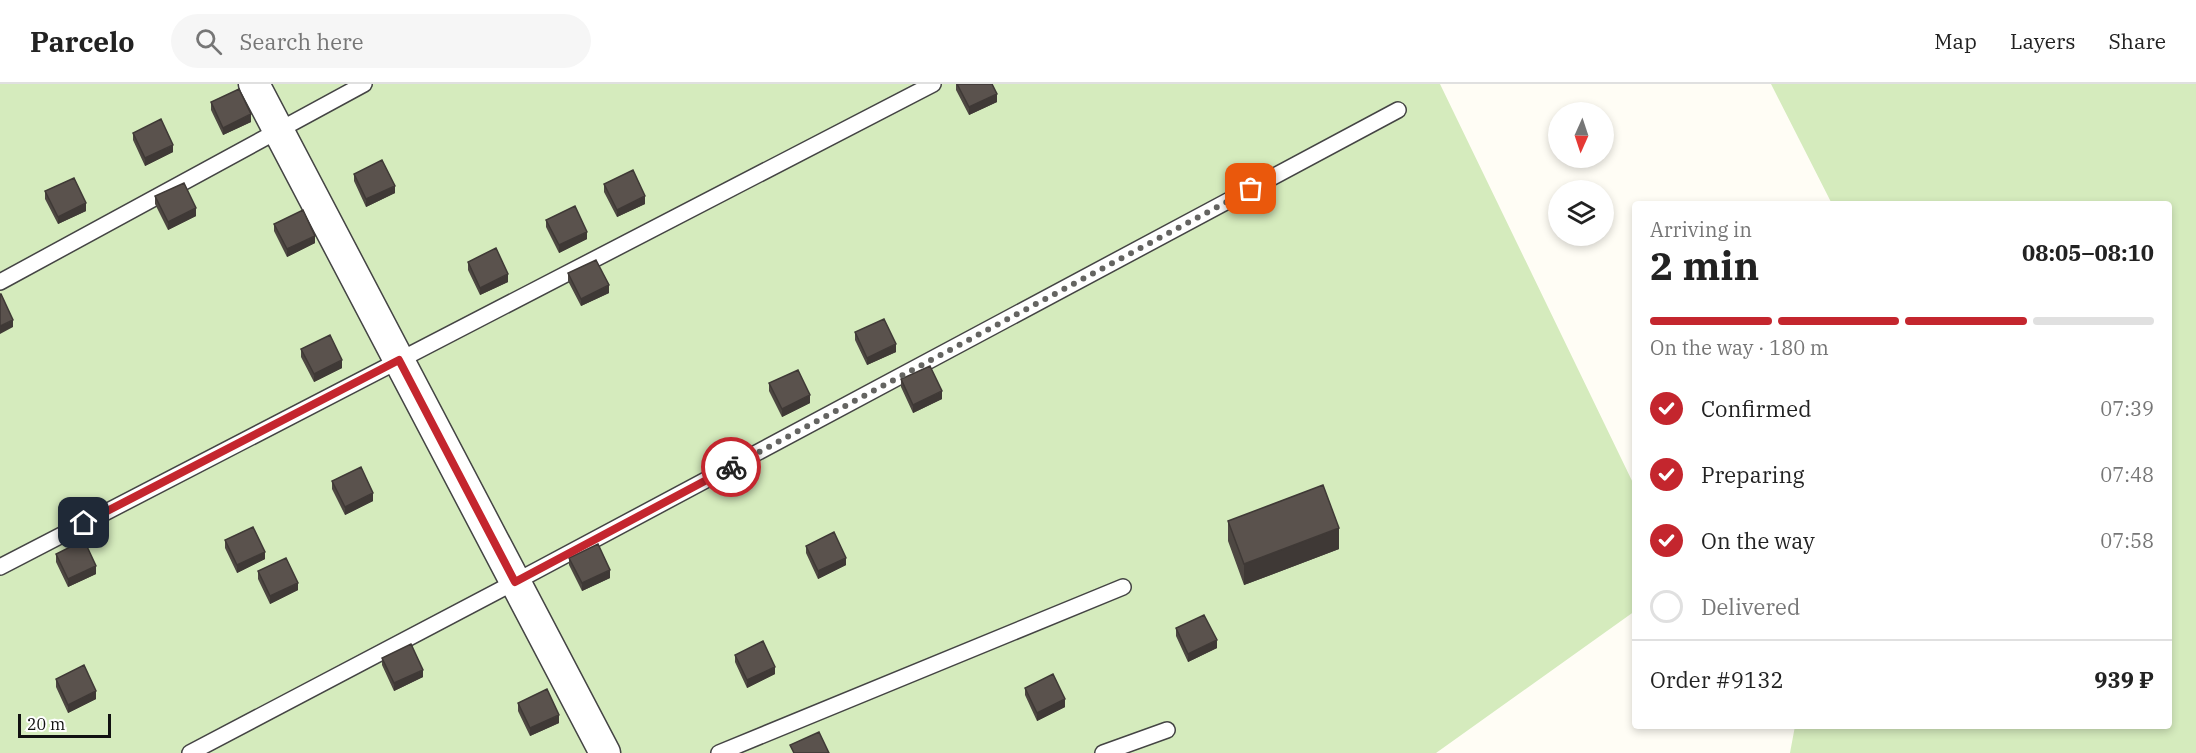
<!DOCTYPE html>
<meta charset="utf-8">
<style>
:root{--surface:#fff;--page:#f6f6f6;--text:#222;--muted:#767676;--line:#e0e0e0;--accent:#c4262e}
body{margin:0;font-family:"IBM Plex Serif",serif;background:var(--page);color:var(--text);height:100vh;display:flex;flex-direction:column;font-size:22px;white-space:nowrap}
*{box-sizing:border-box;margin:0}
p{font-size:20px;color:var(--muted)}
.icon{flex:none;width:33px;height:33px;fill:none;stroke:currentColor;stroke-width:2;stroke-linecap:round;stroke-linejoin:round}
.map{position:relative;flex:1;overflow:hidden}
.panel{position:absolute;left:1632px;top:117px;width:540px;height:528px;display:flex;flex-direction:column;background:var(--surface);border-radius:6px;box-shadow:0 3px 9px #0003}
.panel>*{flex:none}
.needle{width:39px;rotate:183deg}
.controls{position:absolute;left:1548px;top:18px;display:grid;gap:12px}
.controls a{display:grid;place-items:center;width:66px;height:66px;border-radius:50%;background:var(--surface);box-shadow:0 3px 9px #0003;font-size:30px}
.scale{position:absolute;left:18px;bottom:15px;width:93px;box-sizing:border-box;padding-left:6px;border:3px solid #111;border-top:0;font-size:16px;line-height:21px;white-space:nowrap;color:#111;-webkit-text-stroke:4px #fff;paint-order:stroke}
.pin{position:absolute;display:grid;place-items:center;width:51px;height:51px;color:#fff;margin:-26px;border-radius:12px;box-shadow:0 3px 9px #0006}
.courier{position:absolute;display:grid;place-items:center;width:60px;height:60px;margin:-30px;border:4px solid #c4262e;border-radius:50%;background:#fff;color:#222;box-shadow:0 2px 8px #0007}
.summary em{font-style:normal;font-weight:800}
.summary div{display:flex;flex-direction:column-reverse}
.summary{display:flex;align-items:center;justify-content:space-between;height:102px;padding:0 18px}
h1{font-size:39px;font-weight:800;line-height:45px}
.bar{display:grid;grid-template-columns:repeat(4,1fr);gap:9px 6px;align-content:center;height:72px;padding:0 18px}
.bar i{height:8px;border-radius:4px;background:var(--line)}
.bar .current{background:var(--accent)}
.bar p{grid-column:span 4}
.line{display:flex;align-items:center;gap:15px;padding:0 18px;border-top:2px solid var(--line)}
.line div{flex:1}
ol{padding:0 18px;list-style:none}
li{display:flex;align-items:center;gap:18px;height:66px}
li p{margin-inline-start:auto}
li .icon{padding:6px;border-radius:50%;background:var(--accent);color:#fff;stroke-width:4}
li:last-child{color:var(--muted)}
li i{width:33px;height:33px;border:3px solid var(--line);border-radius:50%}
header{display:flex;align-items:center;gap:36px;box-sizing:border-box;height:84px;padding:0 30px;background:var(--surface);border-bottom:2px solid var(--line)}
header strong{font-size:28px}
nav{display:flex;gap:33px;margin-inline-start:auto;font-size:21px}
.search{width:420px;height:54px;background:var(--page);display:flex;align-items:center;gap:15px;box-sizing:border-box;padding:0 21px;border-radius:33px;color:var(--muted);font-size:22px}
.map>svg:first-child{display:block}
</style>
<header>
<strong>Parcelo</strong>
<div class="search"><svg class="icon" aria-label="search" viewBox="0 0 24 24"><circle cx="10" cy="10" r="6"/><path d="M15 15l6 6"/></svg>Search here</div>
<nav><a>Map</a><a>Layers</a><a>Share</a></nav>
</header>
<div class="map">
<svg width="2196" height="669" viewBox="0 0 2196 669">
<rect width="100%" height="100%" fill="#fffdf5"/>
<path fill="#d5ebbd" d="M0,0H1440L1635,403V527L1436,669H0Z
M1771,0H2196V669H1790L1795,642H2169V120H1832Z"/>
<g fill="none" stroke-linecap="round" stroke-linejoin="round">
<defs>
<path id="service" d="M0,198L364,0
M0,483L933,0
M190,669L515,498L1398,26
M719,669L1123,503
M1103,669L1167,646"/>
<path id="minor" d="M254,0L605,669"/>
</defs>
<use href="#service" stroke="#444" stroke-width="18"/>
<use href="#minor" stroke="#444" stroke-width="33"/>
<use href="#service" stroke="#fff" stroke-width="15"/>
<use href="#minor" stroke="#fff" stroke-width="30"/>
</g>
<path fill="#4d4742" d="M956,0H992L997,18L969,31L956,6Z
M211,18L251,38L223,51L211,26Z
M133,49L173,68L145,82L133,56Z
M354,90L395,109L366,123L354,97Z
M604,100L645,120L617,133L604,108Z
M45,107L86,127L58,140L45,115Z
M155,112L196,132L168,146L155,120Z
M546,136L587,155L559,169L546,143Z
M274,140L315,159L287,173L274,147Z
M468,178L508,198L480,211L468,186Z
M568,189L609,209L581,222L568,197Z
M855,248L896,268L867,281L855,256Z
M301,265L342,284L314,298L301,273Z
M901,295L942,315L913,329L901,303Z
M769,299L810,319L782,333L769,307Z
M332,397L373,417L345,431L332,405Z
M1228,437L1339,465L1244,501L1228,457Z
M225,456L265,475L237,489L225,464Z
M806,462L846,481L818,495L806,469Z
M56,470L96,490L68,503L56,478Z
M569,474L610,494L582,507L569,481Z
M258,487L298,506L270,520L258,495Z
M1176,544L1217,564L1188,578L1176,552Z
M735,571L775,590L747,604L735,578Z
M382,574L423,593L394,607L382,581Z
M56,595L96,615L68,629L56,603Z
M1025,604L1065,623L1037,637L1025,611Z
M518,619L559,639L530,652L518,627Z"/>
<path fill="#3f3936" d="M997,10V18L969,31V23Z
M251,30V38L223,51V44Z
M173,61V68L145,82V74Z
M395,102V109L366,123V115Z
M645,112V120L617,133V126Z
M86,119V127L58,140V133Z
M196,124V132L168,146V138Z
M587,148V155L559,169V161Z
M315,152V159L287,173V165Z
M508,190V198L480,211V204Z
M609,201V209L581,222V215Z
M13,236V243L0,250V242Z
M896,260V268L867,281V274Z
M342,276V284L314,298V290Z
M942,307V315L913,329V321Z
M810,311V319L782,333V325Z
M373,409V417L345,431V423Z
M1339,444V465L1244,501V480Z
M265,468V475L237,489V481Z
M846,474V481L818,495V487Z
M96,482V490L68,503V495Z
M610,486V494L582,507V499Z
M298,499V506L270,520V512Z
M1217,556V564L1188,578V570Z
M775,583V590L747,604V596Z
M423,586V593L394,607V599Z
M96,607V615L68,629V621Z
M1065,615V623L1037,637V629Z
M559,631V639L530,652V644Z"/>
<path fill="#5a524d" stroke="#3f3936" stroke-width="1.5" d="M957,0H992L997,10L969,23Z
M239,5L251,30L223,44L211,18Z
M161,35L173,61L145,74L133,49Z
M382,76L395,102L366,115L354,90Z
M633,86L645,112L617,126L604,100Z
M74,94L86,119L58,133L45,107Z
M184,99L196,124L168,138L155,112Z
M575,122L587,148L559,161L546,136Z
M303,126L315,152L287,165L274,140Z
M496,164L508,190L480,204L468,178Z
M596,176L609,201L581,215L568,189Z
M0,210H1L13,236L0,242Z
M884,235L896,260L867,274L855,248Z
M330,251L342,276L314,290L301,265Z
M930,282L942,307L913,321L901,295Z
M798,286L810,311L782,325L769,299Z
M361,383L373,409L345,423L332,397Z
M1323,401L1339,444L1244,480L1228,437Z
M253,443L265,468L237,481L225,456Z
M834,448L846,474L818,487L806,462Z
M84,456L96,482L68,495L56,470Z
M598,460L610,486L582,499L569,474Z
M286,474L298,499L270,512L258,487Z
M1204,531L1217,556L1188,570L1176,544Z
M763,557L775,583L747,596L735,571Z
M411,560L423,586L394,599L382,574Z
M84,581L96,607L68,621L56,595Z
M1053,590L1065,615L1037,629L1025,604Z
M547,605L559,631L530,644L518,619Z
M819,648L829,669H794L790,661Z"/>
<g fill="none" stroke-linecap="round" stroke-linejoin="round">
<path stroke="#646461" stroke-width="6" stroke-dasharray="0 10.8" d="M731,383L1251,105"/>
<path stroke="#c4262e" stroke-width="8" d="M84,439L399,276L515,498L731,383"/>
</g>
</svg>
<div class="controls">
<a><svg class="needle" viewBox="-14 -14 28 28"><path d="M0-13l5 13h-10z" fill="#e53935"/><path d="M0 13l5-13h-10z" fill="#767676"/></svg></a>
<a><svg class="icon" aria-label="layers" viewBox="0 0 24 24"><path d="M12 4l9 5-9 5-9-5zM3 14l9 5 9-5"/></svg></a>
</div>
<div class="scale">20 m</div>
<div class="pin" style="left:1251px;top:105px;background:#ea580c"><svg class="icon" aria-label="bag" viewBox="0 0 24 24"><path d="M5 8h14l-1 12H6zM9 8a3 3 0 0 1 6 0"/></svg></div>
<div class="pin" style="left:84px;top:439px;background:#1f2937"><svg class="icon" aria-label="home" viewBox="0 0 24 24"><path d="M3 11l9-7 9 7M6 9v11h12V9"/></svg></div>
<div class="courier" style="left:731px;top:383px"><svg class="icon" aria-label="bike" viewBox="0 0 24 24"><circle cx="6" cy="16" r="4"/><circle cx="18" cy="16" r="4"/><path d="M6 16l4-8h5l3 8M10 8l3 8H6M13 5h3"/></svg></div>
<section class="panel">
<div class="summary"><div><h1>2 min</h1><p>Arriving in</p></div><em>08:05–08:10</em></div>
<div class="bar"><i class="current"></i><i class="current"></i><i class="current"></i><i></i><p>On the way · 180 m</p></div>
<ol>
<li><svg class="icon" aria-label="check" viewBox="0 0 24 24"><path d="M5 12l5 5 9-10"/></svg>Confirmed<p>07:39</p></li>
<li><svg class="icon" aria-label="check" viewBox="0 0 24 24"><path d="M5 12l5 5 9-10"/></svg>Preparing<p>07:48</p></li>
<li><svg class="icon" aria-label="check" viewBox="0 0 24 24"><path d="M5 12l5 5 9-10"/></svg>On the way<p>07:58</p></li>
<li><i></i>Delivered</li>
</ol>
<div class="line" style="height:78px"><div>Order #9132</div><b>939 ₽</b></div>
</section>
</div>
